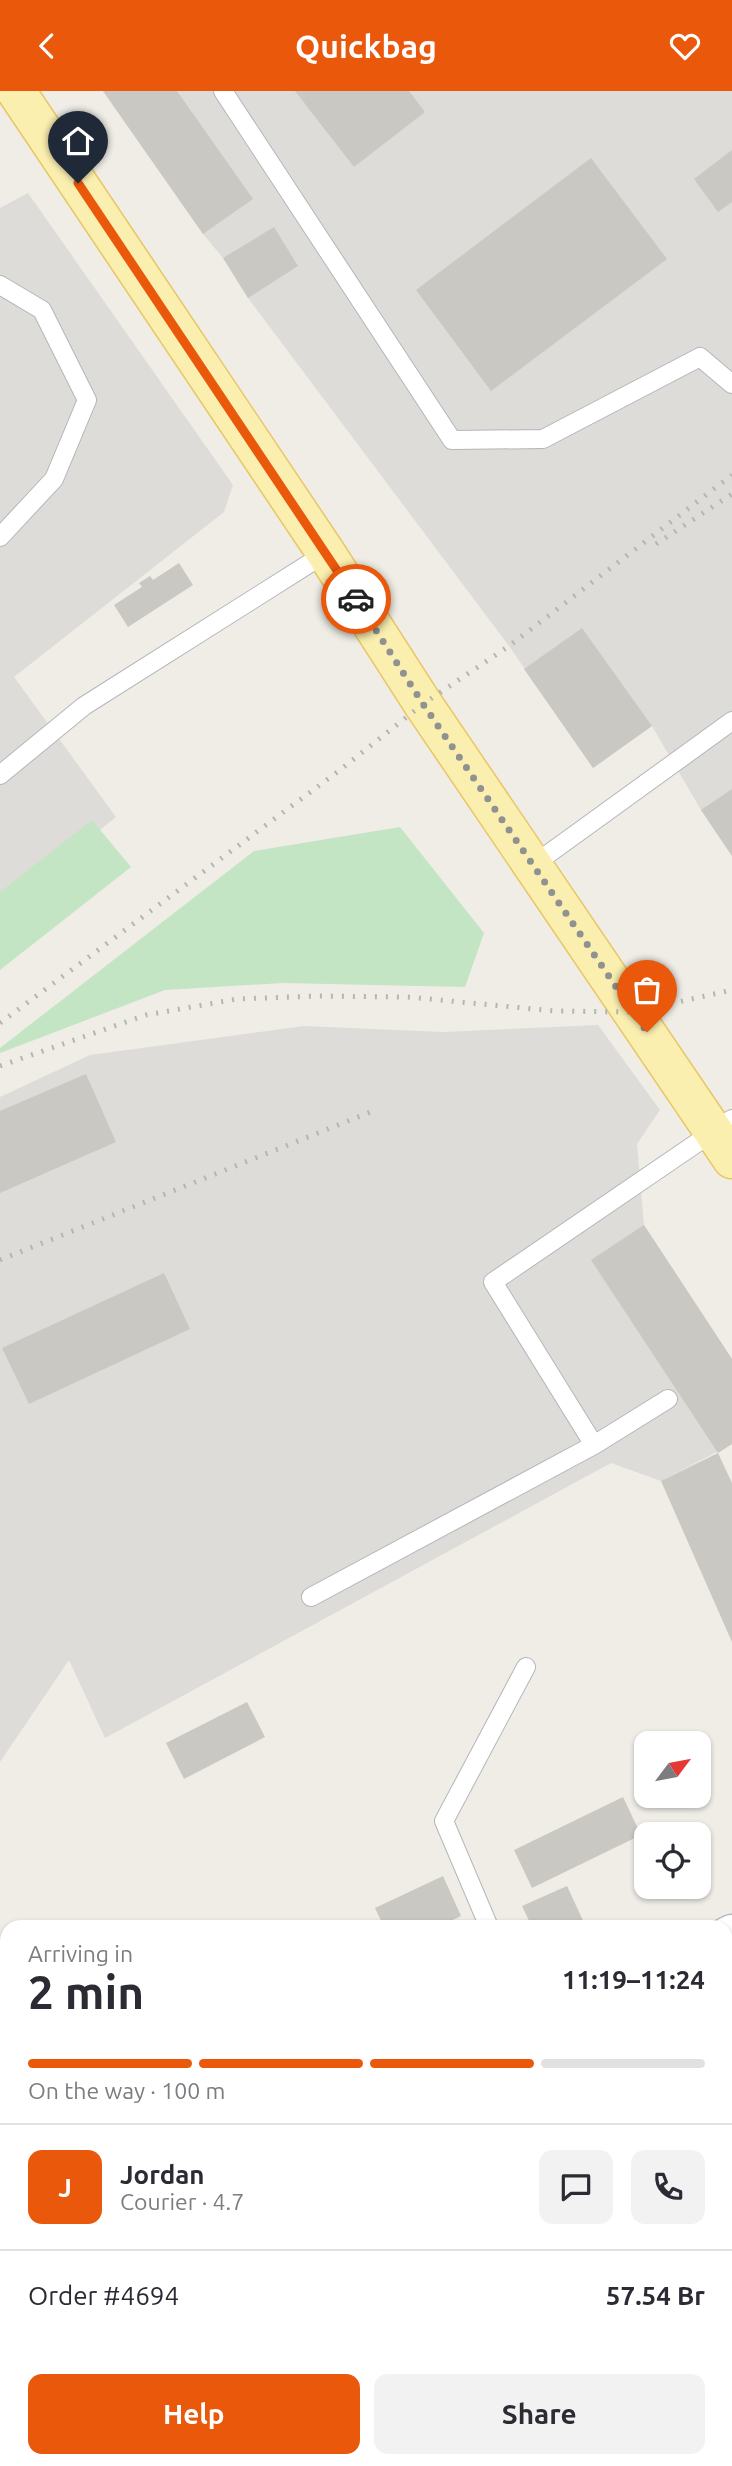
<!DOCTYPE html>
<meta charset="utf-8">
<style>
:root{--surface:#fff;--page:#f2f2f3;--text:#2b2b33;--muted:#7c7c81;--line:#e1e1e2;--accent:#ea580c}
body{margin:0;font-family:Ubuntu,sans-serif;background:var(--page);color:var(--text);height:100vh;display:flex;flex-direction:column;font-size:26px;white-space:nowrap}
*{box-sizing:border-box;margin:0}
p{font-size:23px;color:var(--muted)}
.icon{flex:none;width:38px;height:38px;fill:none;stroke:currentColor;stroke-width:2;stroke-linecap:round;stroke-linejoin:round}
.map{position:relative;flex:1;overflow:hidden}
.side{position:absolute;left:0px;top:1829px;width:733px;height:548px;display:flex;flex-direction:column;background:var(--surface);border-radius:21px 21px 0 0;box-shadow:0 2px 5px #0004}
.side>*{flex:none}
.needle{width:46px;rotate:58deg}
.controls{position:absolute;left:634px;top:1640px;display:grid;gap:14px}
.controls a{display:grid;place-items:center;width:77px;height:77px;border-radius:14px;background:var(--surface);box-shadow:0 2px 5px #0004;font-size:35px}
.pin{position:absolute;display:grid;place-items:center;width:60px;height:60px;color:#fff;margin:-72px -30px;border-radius:50% 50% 50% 0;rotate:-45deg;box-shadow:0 0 7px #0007}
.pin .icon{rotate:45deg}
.courier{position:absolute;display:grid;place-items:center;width:70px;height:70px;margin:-35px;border:5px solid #ea580c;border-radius:50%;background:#fff;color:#222;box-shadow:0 2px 9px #0007}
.summary em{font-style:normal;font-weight:700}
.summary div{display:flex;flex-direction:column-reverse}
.summary{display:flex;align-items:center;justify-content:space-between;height:119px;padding:0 28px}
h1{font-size:46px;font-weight:700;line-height:52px}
.bar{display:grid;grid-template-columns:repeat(4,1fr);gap:10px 7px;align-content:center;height:84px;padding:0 28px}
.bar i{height:9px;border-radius:5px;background:var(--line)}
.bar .selected{background:var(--accent)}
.bar p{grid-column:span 4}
.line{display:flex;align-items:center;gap:18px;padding:0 28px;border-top:2px solid var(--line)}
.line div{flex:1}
.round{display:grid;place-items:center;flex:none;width:74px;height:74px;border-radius:14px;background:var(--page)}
.button{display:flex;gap:14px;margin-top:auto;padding:14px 28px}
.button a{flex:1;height:80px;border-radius:14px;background:var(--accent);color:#fff;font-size:28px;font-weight:700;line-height:80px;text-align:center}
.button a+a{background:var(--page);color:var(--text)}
header{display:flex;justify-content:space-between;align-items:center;height:91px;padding:0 28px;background:var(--accent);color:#fff;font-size:32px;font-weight:700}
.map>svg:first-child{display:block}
</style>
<header><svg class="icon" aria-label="back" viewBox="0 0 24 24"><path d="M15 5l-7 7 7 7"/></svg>Quickbag<svg class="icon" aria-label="heart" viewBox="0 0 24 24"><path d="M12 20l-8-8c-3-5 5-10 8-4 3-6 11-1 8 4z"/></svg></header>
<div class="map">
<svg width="732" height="2375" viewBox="0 0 732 2375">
<rect width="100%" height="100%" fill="#efede6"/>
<path fill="#dedcd8" d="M103,0H732V765L701,719L652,635L593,677L509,555L248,207L223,167L203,143Z
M28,102L233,394L224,421L14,586L116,726L0,820V117Z
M598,934L660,1019L637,1053L644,1134L732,1268V1353L661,1390L611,1372L105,1647L69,1569L0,1671V1006L90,964L304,935L443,941Z"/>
<path fill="#c4e5c4" d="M92,729L131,776L0,879V801Z
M400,736L484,842L465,896L283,892L165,899L0,962V957L254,760Z
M732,2001V2375H403L424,2370H726V2005Z
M7,2277V2370H282L286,2375H0V2280Z"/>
<path fill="#abd6fa" d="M0,1898L7,1910V1986L0,1989Z"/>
<path fill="#cac8c2" d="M103,0H177L253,108L203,143Z
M295,0H409L425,21L354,76Z
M732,59V111L718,121L694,88Z
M591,67L667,168L491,300L416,199Z
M274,136L298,175L248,207L223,167Z
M179,472L193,494L128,536L114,514L142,496L139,492L150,485L153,489Z
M582,537L652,635L593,677L524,578Z
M732,698V765L701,719Z
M86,983L116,1051L0,1102V1020Z
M644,1134L732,1268V1353L718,1362L732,1392V1551L661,1390L718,1362L591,1169Z
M164,1182L190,1238L29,1313L2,1257Z
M247,1611L265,1646L184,1688L166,1652Z
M623,1706L641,1744L532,1797L514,1759Z
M443,1785L461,1825L438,1836H384L375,1817Z
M567,1795L586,1836H532L522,1815Z"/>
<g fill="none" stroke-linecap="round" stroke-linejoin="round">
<defs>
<path id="service" d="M223,0L452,349L543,348L700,266L732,293
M0,194L42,219L87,309L54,388L0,446
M0,684L84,615L326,462
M533,774L732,630
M594,1354L668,1308
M311,1506L594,1354L493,1191L732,1028
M489,1836L444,1730L526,1576"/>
<path id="secondary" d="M726,1846L732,1843
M0,2199L7,2196"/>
<path id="primary" d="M16,0L326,462L423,613L732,1068"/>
</defs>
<use href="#service" stroke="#b3b6ba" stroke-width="20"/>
<use href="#secondary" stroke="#b4b8bc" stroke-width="41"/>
<use href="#primary" stroke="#e9c664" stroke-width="41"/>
<use href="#service" stroke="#fff" stroke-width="18"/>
<use href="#secondary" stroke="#fff" stroke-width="38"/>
<use href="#primary" stroke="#faefaf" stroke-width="38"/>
<path stroke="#b4b5b5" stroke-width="5" stroke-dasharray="2 9" stroke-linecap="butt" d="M656,453L732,403
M0,932L340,679L423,613L509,555L732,384
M0,975L146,924L237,908L318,905L408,906L555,920L633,921L732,899
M0,1169L378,1018"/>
</g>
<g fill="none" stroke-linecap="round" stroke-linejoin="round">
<path stroke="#909292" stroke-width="7" stroke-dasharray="0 12.6" d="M356,508L423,613L647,941"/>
<path stroke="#ea580c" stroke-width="9" d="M78,92L356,508"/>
</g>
</svg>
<div class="controls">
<a><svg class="needle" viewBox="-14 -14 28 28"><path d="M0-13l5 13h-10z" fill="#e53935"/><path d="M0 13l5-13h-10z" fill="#7c7c81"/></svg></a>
<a><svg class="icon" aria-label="locate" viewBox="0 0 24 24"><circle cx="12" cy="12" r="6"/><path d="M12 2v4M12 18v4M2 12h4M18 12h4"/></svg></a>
</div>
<div class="pin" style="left:647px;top:941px;background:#ea580c"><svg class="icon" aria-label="bag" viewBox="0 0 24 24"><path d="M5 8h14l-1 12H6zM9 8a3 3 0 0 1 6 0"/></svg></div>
<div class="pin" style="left:78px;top:92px;background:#1f2937"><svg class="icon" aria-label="home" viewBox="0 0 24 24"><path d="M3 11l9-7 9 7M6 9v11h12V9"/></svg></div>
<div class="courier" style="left:356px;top:508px"><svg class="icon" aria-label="car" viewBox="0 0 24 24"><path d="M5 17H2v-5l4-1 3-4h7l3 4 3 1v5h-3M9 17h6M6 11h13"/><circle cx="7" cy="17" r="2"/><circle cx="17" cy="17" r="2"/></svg></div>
<section class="side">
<div class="summary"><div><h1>2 min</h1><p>Arriving in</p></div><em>11:19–11:24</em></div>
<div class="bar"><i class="selected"></i><i class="selected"></i><i class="selected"></i><i></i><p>On the way · 100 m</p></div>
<div class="line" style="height:126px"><b class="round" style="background:var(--accent);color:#fff">J</b><div><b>Jordan</b><p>Courier · 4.7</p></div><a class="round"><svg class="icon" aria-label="chat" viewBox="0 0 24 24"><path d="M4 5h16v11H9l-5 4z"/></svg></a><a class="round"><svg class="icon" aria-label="phone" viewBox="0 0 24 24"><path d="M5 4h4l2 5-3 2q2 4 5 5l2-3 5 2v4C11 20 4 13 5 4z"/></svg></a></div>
<div class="line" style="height:91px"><div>Order #4694</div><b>57.54 Br</b></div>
<div class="button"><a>Help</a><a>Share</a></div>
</section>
</div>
